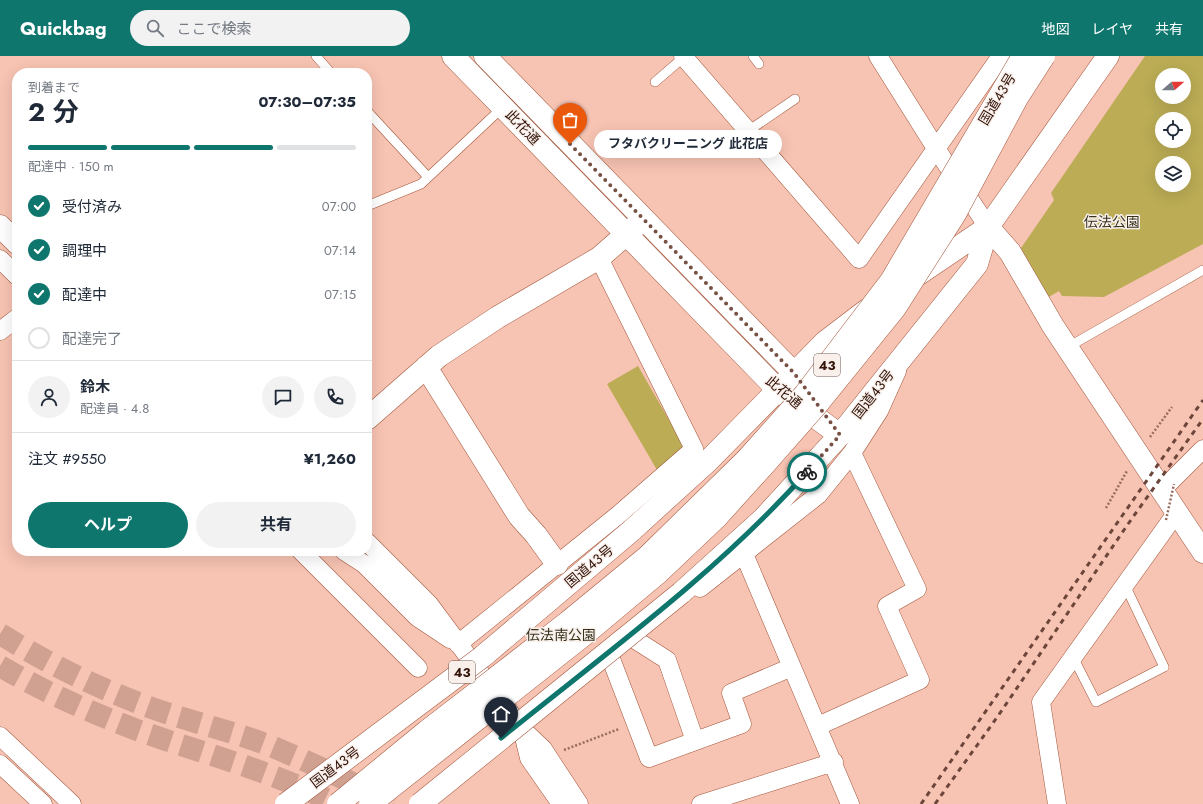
<!DOCTYPE html>
<html lang="ja">
<meta charset="utf-8">
<style>
:root{--surface:#fff;--page:#f2f2f3;--text:#1f2937;--muted:#747a83;--line:#e0e1e3;--accent:#0f766e}
body{margin:0;font-family:Jost,"Noto Sans JP",sans-serif;background:var(--page);color:var(--text);height:100vh;display:flex;flex-direction:column;font-size:15px;white-space:nowrap}
*{box-sizing:border-box;margin:0}
p{font-size:13px;color:var(--muted)}
.icon{flex:none;width:22px;height:22px;fill:none;stroke:currentColor;stroke-width:2;stroke-linecap:round;stroke-linejoin:round}
.map{position:relative;flex:1;overflow:hidden}
.panel{position:absolute;left:12px;top:12px;width:360px;height:488px;display:flex;flex-direction:column;background:var(--surface);border-radius:16px;box-shadow:0 4px 16px #0002}
.panel>*{flex:none}
.needle{width:26px;rotate:70deg}
.controls{position:absolute;left:1155px;top:12px;display:grid;gap:8px}
.controls a{display:grid;place-items:center;width:36px;height:36px;border-radius:50%;background:var(--surface);box-shadow:0 4px 16px #0002;font-size:20px}
.pin{position:absolute;display:grid;place-items:center;width:34px;height:34px;color:#fff;margin:-41px -17px;border-radius:50% 50% 50% 0;rotate:-45deg;box-shadow:0 0 4px #0007}
.pin .icon{rotate:45deg}
.courier{position:absolute;display:grid;place-items:center;width:40px;height:40px;margin:-20px;border:3px solid #0f766e;border-radius:50%;background:#fff;color:#222;box-shadow:0 1px 5px #0007}
.bubble{position:absolute;height:28px;border-radius:14px;background:var(--surface);box-shadow:0 4px 16px #0002;font-size:13px;font-weight:700;line-height:28px;text-align:center}
.headline em{font-style:normal;font-weight:700}
.headline div{display:flex;flex-direction:column-reverse}
.headline{display:flex;align-items:center;justify-content:space-between;height:68px;padding:0 16px}
h1{font-size:26px;font-weight:700;line-height:30px}
.bar{display:grid;grid-template-columns:repeat(4,1fr);gap:6px 4px;align-content:center;height:48px;padding:0 16px}
.bar i{height:5px;border-radius:3px;background:var(--line)}
.bar .selected{background:var(--accent)}
.bar p{grid-column:span 4}
.line{display:flex;align-items:center;gap:10px;padding:0 16px;border-top:1px solid var(--line)}
.line div{flex:1}
.round{display:grid;place-items:center;flex:none;width:42px;height:42px;border-radius:21px;background:var(--page)}
ol{padding:0 16px;list-style:none}
li{display:flex;align-items:center;gap:12px;height:44px}
li p{margin-inline-start:auto}
li .icon{padding:4px;border-radius:50%;background:var(--accent);color:#fff;stroke-width:4}
li:last-child{color:var(--muted)}
li i{width:22px;height:22px;border:2px solid var(--line);border-radius:50%}
.button{display:flex;gap:8px;margin-top:auto;padding:8px 16px}
.button a{flex:1;height:46px;border-radius:24px;background:var(--accent);color:#fff;font-size:16px;font-weight:700;line-height:46px;text-align:center}
.button a+a{background:var(--page);color:var(--text)}
header{display:flex;align-items:center;gap:24px;box-sizing:border-box;height:56px;padding:0 20px;background:var(--accent);color:#fff}
header strong{font-size:19px}
nav{display:flex;gap:22px;margin-inline-start:auto;font-size:14px}
.search{width:280px;height:36px;background:var(--page);display:flex;align-items:center;gap:10px;box-sizing:border-box;padding:0 14px;border-radius:22px;color:var(--muted);font-size:15px}
.map>svg:first-child{display:block}
</style>
<header>
<strong>Quickbag</strong>
<div class="search"><svg class="icon" aria-label="search" viewBox="0 0 24 24"><circle cx="10" cy="10" r="6"/><path d="M15 15l6 6"/></svg>ここで検索</div>
<nav><a>地図</a><a>レイヤ</a><a>共有</a></nav>
</header>
<div class="map">
<svg width="1203" height="748" viewBox="0 0 1203 748">
<rect width="100%" height="100%" fill="#f7c3b2"/>
<path fill="#bbac55" fill-rule="evenodd" d="M1145,0H1203V188L1104,241L1062,240L1059,235L1047,242L1019,195L1054,144L1051,137ZM1162,19H1184V41H1162ZM1162,63H1184V85H1162ZM1162,107H1184V129H1162Z
M638,310L684,390L657,414L607,328Z"/>
<g fill="none" stroke-linecap="round" stroke-linejoin="round">
<path stroke="#d0a090" stroke-width="22" stroke-dasharray="22 11" stroke-linecap="butt" d="M0,578C49,608 95,631 149,651C190,666 233,675 273,691C314,708 354,727 393,748
M0,610C44,636 90,656 137,674C204,698 273,715 336,748"/>
<defs>
<path id="lane" d="M316,0L331,17
M753,0L759,8
M655,26L684,1
M367,55L428,121
M748,75L795,43
M367,150L421,128L503,51
M1068,291L1203,214
M1073,601L1096,646L1164,611L1125,529"/>
<path id="street" d="M683,0L859,203L1001,0
M878,0L937,94L988,171
M0,203L17,220
M0,275L17,262
M1162,434L1203,393
M367,486L429,548L522,673L543,693L579,748
M301,495L418,612
M344,495L364,508L417,561L450,583
M744,498L850,748
M700,532L818,439L852,397L879,355L897,315
M634,583L667,604L695,685
M458,588L617,460L694,393L599,202
M611,603L649,702L742,668L731,637L792,611
M818,670L920,624L887,550L917,533L852,397
M522,673L529,702L561,748
M0,680L72,748
M0,708L43,748
M701,748L834,706
M1057,748L1041,646L1177,456"/>
<path id="secondary" d="M453,0L778,334L840,379
M485,0L794,317L806,333
M0,170L17,187
M988,171L1010,196L1053,270L1203,496
M426,311L519,460L536,479L557,508
M367,363L439,300L498,261L599,202L638,168"/>
<path id="highway" d="M913,222L988,171
M631,475L708,405L825,286L867,254
M681,537L763,463L840,379L977,208L988,171L1108,0"/>
</defs>
<use href="#lane" stroke="#a3573d" stroke-width="10"/>
<use href="#street" stroke="#a3573d" stroke-width="19"/>
<use href="#secondary" stroke="#a3573d" stroke-width="23"/>
<use href="#highway" stroke="#a3573d" stroke-width="23"/>
<path stroke="#976d5f" stroke-width="2.5" stroke-dasharray="2 2" stroke-linecap="butt" d="M1150,381L1172,351
M1106,452L1127,415
M564,694L619,673"/>
<use href="#lane" stroke="#fff" stroke-width="9"/>
<use href="#street" stroke="#fff" stroke-width="18"/>
<use href="#secondary" stroke="#fff" stroke-width="22"/>
<use href="#highway" stroke="#fff" stroke-width="22"/>
<path stroke="#6c463a" stroke-width="3" stroke-dasharray="5 5" stroke-linecap="butt" d="M921,748L1203,344
M935,748L998,660L1128,468L1203,363"/>
<defs>
<path id="highway-bridge" d="M286,748L482,601L631,475
M338,748L427,675L568,566L647,501L747,403L805,338L891,225L1023,0
M370,748L585,578L658,517L716,462L763,410L815,351L895,252L955,158L1017,42L1044,0
M420,748L681,537"/>
</defs>
<use href="#highway-bridge" stroke="#a3573d" stroke-width="23" stroke-linecap="butt"/>
<path stroke="#976d5f" stroke-width="2.5" stroke-dasharray="2 2" stroke-linecap="butt" d="M1166,464L1174,428"/>
<use href="#highway-bridge" stroke="#fff" stroke-width="22"/>
</g>
<g fill="none" stroke-linecap="round" stroke-linejoin="round">
<path stroke="#775144" stroke-width="4" stroke-dasharray="0 7.2" d="M570,88L794,317L840,379L807,416"/>
<path stroke="#0f766e" stroke-width="5" d="M501,682C606,597 717,517 807,416"/>
</g>
<g text-anchor="middle" dominant-baseline="central" stroke-width="3" stroke-linejoin="round" paint-order="stroke">
<g fill="#f9f0ec" stroke="#6e554c" stroke-width="1">
<rect x="814" y="298" width="26" height="22" rx="3"/>
<rect x="449" y="605" width="26" height="22" rx="3"/>
</g>
<g font-size="13" font-weight="bold" fill="#321308">
<text x="827" y="309">43</text>
<text x="462" y="616">43</text>
</g>
<g font-size="14" fill="#321308" stroke="#f9f0ec">
<text transform="translate(997 43) rotate(-59)">国道43号</text>
<text transform="translate(523 71) rotate(46)">此花通</text>
<text transform="translate(784 336) rotate(40)">此花通</text>
<text transform="translate(873 338) rotate(-52)">国道43号</text>
<text transform="translate(589 510) rotate(-40)">国道43号</text>
<text transform="translate(335 711) rotate(-37)">国道43号</text>
</g>
<g font-size="14" fill="#36321c" stroke="#f9f0ec">
<text x="1112" y="166">伝法公園</text>
<text x="561" y="579">伝法南公園</text>
</g>
</g>
</svg>
<div class="controls">
<a><svg class="needle" viewBox="-14 -14 28 28"><path d="M0-13l5 13h-10z" fill="#e53935"/><path d="M0 13l5-13h-10z" fill="#747a83"/></svg></a>
<a><svg class="icon" aria-label="locate" viewBox="0 0 24 24"><circle cx="12" cy="12" r="6"/><path d="M12 2v4M12 18v4M2 12h4M18 12h4"/></svg></a>
<a><svg class="icon" aria-label="layers" viewBox="0 0 24 24"><path d="M12 4l9 5-9 5-9-5zM3 14l9 5 9-5"/></svg></a>
</div>
<div class="pin" style="left:570px;top:88px;background:#ea580c"><svg class="icon" aria-label="bag" viewBox="0 0 24 24"><path d="M5 8h14l-1 12H6zM9 8a3 3 0 0 1 6 0"/></svg></div>
<div class="pin" style="left:501px;top:682px;background:#1f2937"><svg class="icon" aria-label="home" viewBox="0 0 24 24"><path d="M3 11l9-7 9 7M6 9v11h12V9"/></svg></div>
<div class="courier" style="left:807px;top:416px"><svg class="icon" aria-label="bike" viewBox="0 0 24 24"><circle cx="6" cy="16" r="4"/><circle cx="18" cy="16" r="4"/><path d="M6 16l4-8h5l3 8M10 8l3 8H6M13 5h3"/></svg></div>
<div class="bubble" style="left:594px;top:74px;width:188px">フタバクリーニング 此花店</div>
<section class="panel">
<div class="headline"><div><h1>2 分</h1><p>到着まで</p></div><em>07:30–07:35</em></div>
<div class="bar"><i class="selected"></i><i class="selected"></i><i class="selected"></i><i></i><p>配達中 · 150 m</p></div>
<ol>
<li><svg class="icon" aria-label="check" viewBox="0 0 24 24"><path d="M5 12l5 5 9-10"/></svg>受付済み<p>07:00</p></li>
<li><svg class="icon" aria-label="check" viewBox="0 0 24 24"><path d="M5 12l5 5 9-10"/></svg>調理中<p>07:14</p></li>
<li><svg class="icon" aria-label="check" viewBox="0 0 24 24"><path d="M5 12l5 5 9-10"/></svg>配達中<p>07:15</p></li>
<li><i></i>配達完了</li>
</ol>
<div class="line" style="height:72px"><a class="round"><svg class="icon" aria-label="person" viewBox="0 0 24 24"><circle cx="12" cy="8" r="4"/><path d="M4 21q1-7 8-7t8 7"/></svg></a><div><b>鈴木</b><p>配達員 · 4.8</p></div><a class="round"><svg class="icon" aria-label="chat" viewBox="0 0 24 24"><path d="M4 5h16v11H9l-5 4z"/></svg></a><a class="round"><svg class="icon" aria-label="phone" viewBox="0 0 24 24"><path d="M5 4h4l2 5-3 2q2 4 5 5l2-3 5 2v4C11 20 4 13 5 4z"/></svg></a></div>
<div class="line" style="height:52px"><div>注文 #9550</div><b>¥1,260</b></div>
<div class="button"><a>ヘルプ</a><a>共有</a></div>
</section>
</div>
